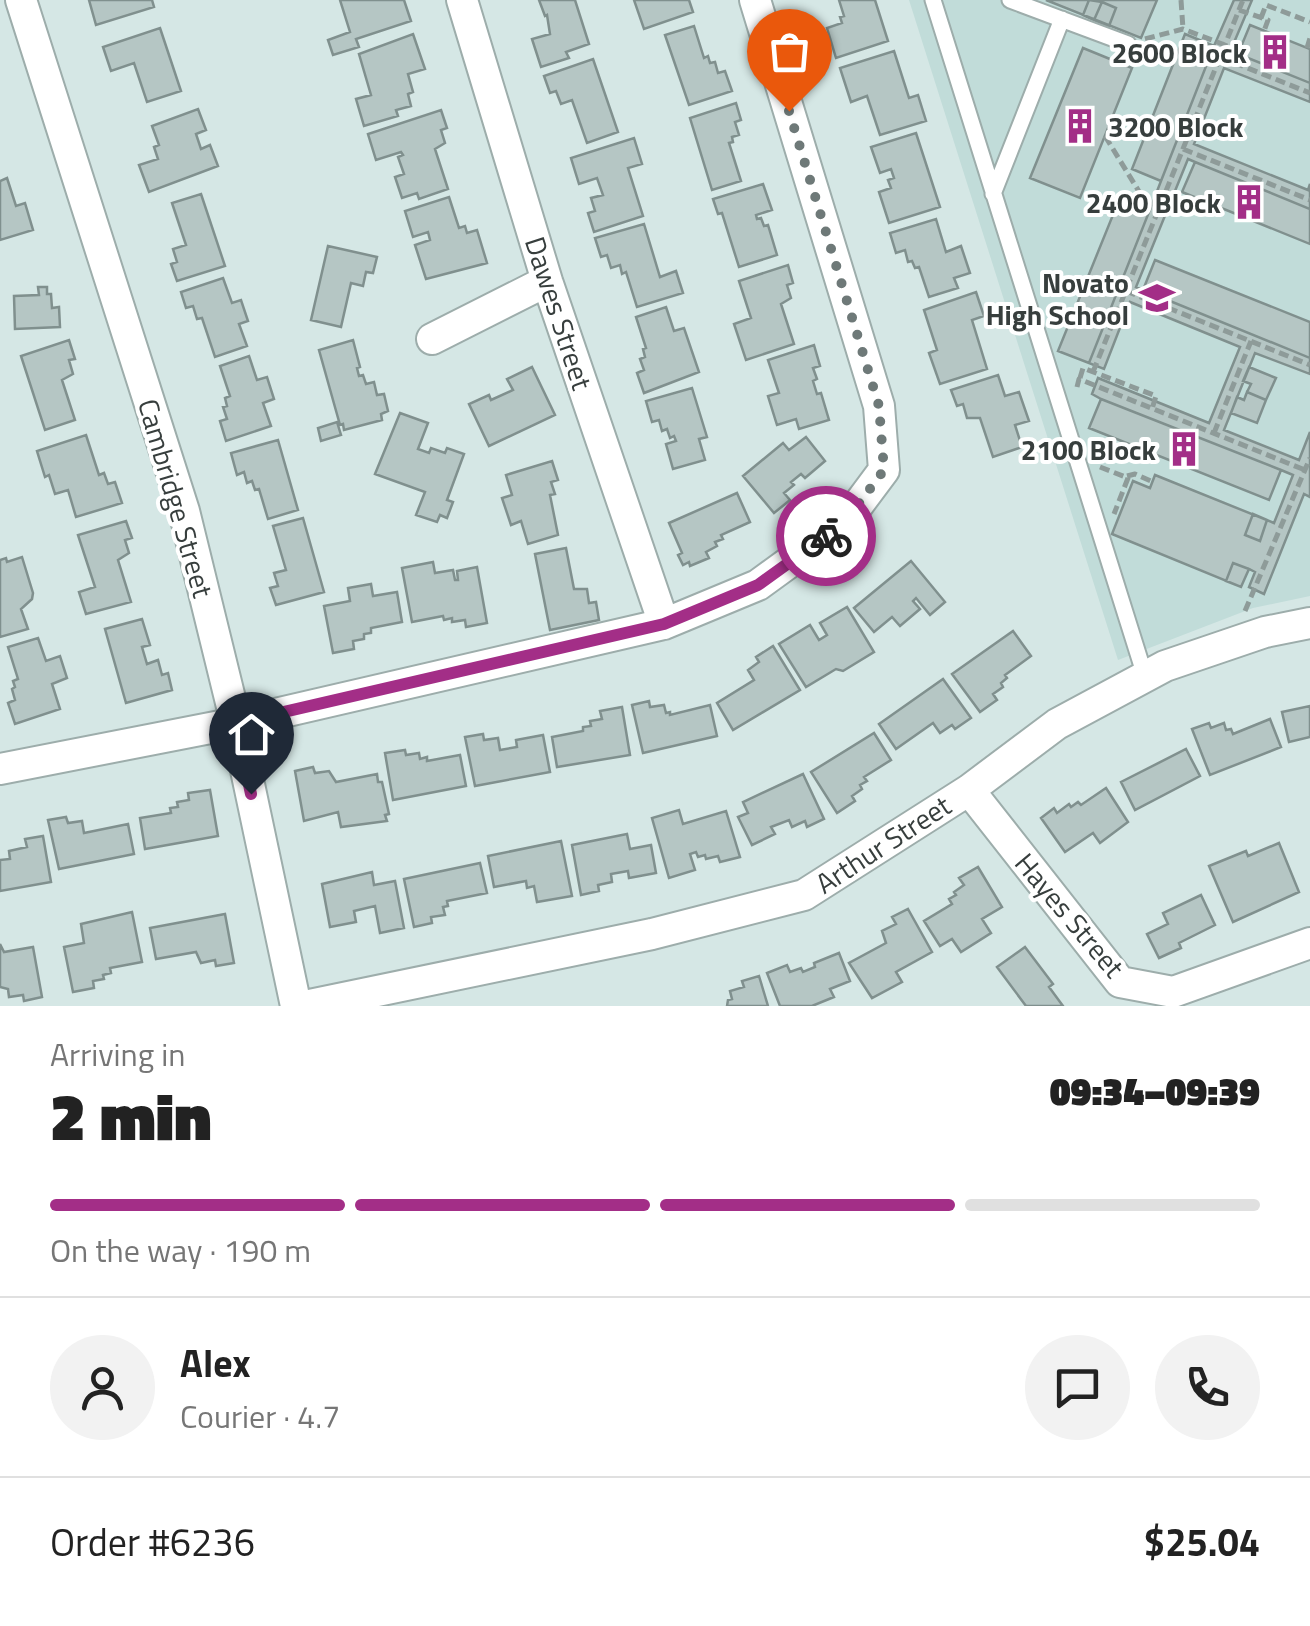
<!DOCTYPE html>
<meta charset="utf-8">
<style>
:root{--surface:#fff;--page:#f2f2f2;--text:#222;--muted:#767676;--line:#e0e0e0;--accent:#a32e87}
body{margin:0;font-family:"Titillium Web",sans-serif;background:var(--page);color:var(--text);height:100vh;display:flex;flex-direction:column;font-size:38px;white-space:nowrap}
*{box-sizing:border-box;margin:0}
p{font-size:32px;color:var(--muted)}
.icon{flex:none;width:55px;height:55px;fill:none;stroke:currentColor;stroke-width:2;stroke-linecap:round;stroke-linejoin:round}
.map{position:relative;height:1006px;overflow:hidden}
.sheet{display:flex;flex-direction:column;background:var(--surface);flex:1}
.sheet>*{flex:none}
.pin{position:absolute;display:grid;place-items:center;width:85px;height:85px;color:#fff;margin:-102px -42px;border-radius:50% 50% 50% 0;rotate:-45deg;box-shadow:0 0 10px #0007}
.pin .icon{rotate:45deg}
.courier{position:absolute;display:grid;place-items:center;width:100px;height:100px;margin:-50px;border:8px solid #a32e87;border-radius:50%;background:#fff;color:#222;box-shadow:0 2px 12px #0007}
.headline em{font-style:normal;font-weight:800}
.headline div{display:flex;flex-direction:column-reverse}
.headline{display:flex;align-items:center;justify-content:space-between;height:170px;padding:0 50px}
h1{font-size:65px;font-weight:800;line-height:75px}
.bar{display:grid;grid-template-columns:repeat(4,1fr);gap:15px 10px;align-content:center;height:120px;padding:0 50px}
.bar i{height:12px;border-radius:8px;background:var(--line)}
.bar .active{background:var(--accent)}
.bar p{grid-column:span 4}
.line{display:flex;align-items:center;gap:25px;padding:0 50px;border-top:2px solid var(--line)}
.line div{flex:1}
.round{display:grid;place-items:center;flex:none;width:105px;height:105px;border-radius:52px;background:var(--page)}
.map>svg:first-child{display:block}
</style>
<div class="map">
<svg width="1310" height="1006" viewBox="0 0 1310 1006">
<rect width="100%" height="100%" fill="#d5e7e5"/>
<path fill="#c1dcd9" d="M909,0H1310V596L1253,608L1118,660Z"/>
<path fill="#b5c6c4" stroke="#80908e" stroke-width="2.5" d="M89,0H152L154,7L96,25Z
M340,0H404L411,21L356,39L359,47L333,55L328,40L350,32Z
M539,0H575L589,44L566,52L569,58L541,67L532,39L550,34L547,15L545,16Z
M634,0H689L693,12L644,29Z
M839,0H875L888,41L836,58L827,28L842,23L840,17L844,16Z
M1046,0H1157L1141,38Z
M1089,0L1102,2L1094,20L1083,15Z
M1234,0H1252L1230,52L1238,54L1250,25L1310,49V102L1224,68L1194,144L1308,190L1310,184V244L1182,192L1195,162L1188,159L1136,287L1143,290L1155,260L1310,322V374L1255,353L1224,430L1299,460L1310,432V497L1304,494L1264,594L1249,587L1255,572L1249,569L1241,587L1112,534L1133,481L1150,488L1155,475L1274,523L1293,475L1281,470L1269,500L1089,428L1101,399L1092,394L1098,378L1209,423L1240,347L1130,302L1104,369L1058,351L1121,195L1151,207L1161,181L1132,169L1185,34L1214,46Z
M1102,2L1116,8L1109,26L1094,20Z
M1250,25L1310,49V83L1238,54Z
M694,26L704,58L708,56L710,63L715,62L718,73L725,71L732,91L689,105L665,35Z
M160,28L181,91L147,102L134,63L111,71L103,47Z
M413,34L425,69L408,74L413,92L408,94L411,106L396,110L398,116L364,126L356,99L371,95L359,54Z
M1185,34L1214,46L1161,181L1132,169Z
M1083,48L1132,68L1080,198L1030,178Z
M894,51L909,98L918,95L926,121L880,135L867,96L851,102L840,68Z
M593,59L618,132L587,143L572,100L561,104L556,91L550,93L544,76Z
M736,103L741,120L735,122L739,135L732,137L733,142L729,143L741,181L712,190L690,118Z
M198,109L206,130L196,134L201,149L210,145L218,166L149,192L139,165L158,159L154,147L159,145L152,126Z
M441,110L447,128L441,130L445,143L435,149L448,189L419,199L417,193L402,198L395,177L404,174L398,157L403,155L401,152L376,160L368,134Z
M916,133L940,207L889,223L879,192L891,188L888,180L894,178L891,169L880,173L871,147Z
M634,138L642,164L628,168L643,216L594,232L588,213L595,211L591,198L603,195L597,178L579,184L571,158Z
M1195,162L1310,209V244L1182,192Z
M7,178L16,206L25,203L33,230L0,240V181Z
M763,184L772,210L756,215L757,219L761,218L764,226L768,225L777,255L739,267L722,213L718,214L713,199Z
M201,194L225,266L177,281L171,264L177,262L173,249L186,245L172,203Z
M1121,195L1151,207L1089,363L1058,351Z
M449,197L459,228L465,226L467,233L477,230L487,263L426,279L415,245L430,240L428,232L413,237L405,211Z
M936,219L946,252L961,246L970,273L954,278L958,288L929,297L919,267L915,268L912,261L908,262L905,250L896,253L890,233Z
M644,224L660,277L676,271L683,293L637,307L626,272L622,274L620,265L611,268L607,255L601,257L595,238Z
M328,246L377,257L373,273L366,272L363,286L351,283L341,327L311,320Z
M1155,260L1310,322V358L1143,290Z
M788,265L793,283L787,285L791,298L781,304L794,344L746,360L734,324L751,318L739,281Z
M223,278L232,303L241,300L248,321L239,324L247,346L215,357L202,318L197,319L193,306L186,308L181,292Z
M38,287H47V294H51L52,308L59,307L60,327L15,329L14,296L39,295Z
M976,292L984,316L972,320L987,369L940,384L929,353L937,350L924,310Z
M666,307L674,331L684,328L699,372L644,393L637,373L644,370L640,359L645,357L643,349L646,348L636,317Z
M69,340L75,359L69,360L73,374L62,380L75,420L45,430L21,356Z
M353,340L360,367L357,368L359,376L363,375L366,384L374,382L377,395L384,394L388,411L381,414L382,420L344,430L343,424L340,425L319,350Z
M814,345L820,366L813,368L817,379L813,381L817,394L821,393L829,420L799,429L796,419L777,425L768,396L779,393L768,360Z
M249,356L257,380L267,377L274,399L263,403L271,426L226,441L220,421L227,419L223,407L227,406L225,398L230,396L220,366Z
M532,367L555,415L489,446L469,404L489,395L491,400L513,390L507,379Z
M1249,367L1276,378L1266,400L1247,392L1251,384L1243,381Z
M998,375L1005,396L1019,392L1029,421L1015,425L1022,447L993,457L980,418H967L963,404L957,406L951,390Z
M692,388L707,437L699,439L705,460L673,469L666,444L676,441L674,436L670,438L667,429L662,431L659,420L652,422L646,401Z
M1247,392L1266,400L1257,423L1231,413L1237,397L1244,400Z
M1101,399L1281,470L1269,500L1089,428Z
M400,413L428,423L418,449L429,453L431,448L445,453L447,448L464,454L447,500L453,502L447,518L440,515L437,522L416,515L425,492L375,474Z
M337,422L341,435L321,441L318,428Z
M86,435L99,475L104,473L108,484L115,482L122,503L76,517L68,490L55,494L49,475L45,477L37,451Z
M806,437L825,461L805,478L801,474L791,482L794,485L784,493L790,500L774,513L743,476L783,443L789,450Z
M278,440L298,510L268,519L259,489L255,490L252,481L247,483L244,472L237,475L231,453Z
M552,461L558,480L551,482L555,494L550,495L558,535L528,544L521,521L511,525L502,498L512,495L506,475Z
M737,493L750,522L721,535L723,539L715,542L717,546L706,552L709,558L690,566L689,562L683,565L678,555L682,553L669,523Z
M1253,514L1267,520L1260,541L1245,535Z
M303,518L324,592L276,605L270,588L278,586L274,573L286,570L273,526Z
M126,521L132,538L125,540L129,553L118,560L131,602L86,614L79,592L95,587L78,535Z
M566,548L574,589H587L589,603L596,602L599,620L550,630L535,554Z
M22,557L33,593L32,599L21,609L28,629L0,637V560L6,558L7,562Z
M911,561L945,602L930,615L916,598L913,601L920,609L900,626L892,617L874,632L854,608Z
M433,562L435,573L453,570L455,580H458L457,571L477,567L487,623L466,627L465,620L452,622V618L444,620L443,616L412,622L402,568Z
M1233,563L1249,569L1241,587L1226,581Z
M371,584L373,596L397,592L402,622L371,628V633L364,634V639L353,641L354,649L333,653L324,606L350,601L348,588Z
M847,607L874,652L843,671L836,669L806,687L779,644L810,625L819,640L827,635L820,623Z
M142,619L150,645L142,647L147,664L158,660L162,675L168,673L172,690L126,703L105,629Z
M1013,631L1031,656L1005,675L1007,678L1001,683L1003,687L993,694L997,700L980,712L952,674Z
M38,638L46,661L60,656L67,678L52,684L60,709L15,724L8,703L15,700L12,689L15,687L13,681L18,679L8,647Z
M773,646L800,690L733,730L717,703L754,680L748,670L759,662L756,657Z
M943,679L971,718L955,729L952,725L940,733L933,723L896,749L879,724Z
M649,701L650,707L664,705L666,713L670,712V715L710,705L717,736L643,753L632,705Z
M1310,706V737L1289,742L1282,712Z
M622,707L630,755L557,767L552,737L583,731V727L591,726L590,721L602,719L600,711Z
M1270,719L1281,747L1210,775L1192,729L1209,723L1211,728L1224,723L1226,730L1231,729L1233,734Z
M874,733L891,760L864,777L867,781L860,785L862,789L852,796L855,801L837,813L811,772Z
M483,734L484,740L498,738L500,750L517,747L516,740L543,735L550,772L475,786L465,737Z
M1186,749L1200,776L1135,810L1121,782Z
M405,750L406,755L419,753L420,759L427,757V761L460,755L466,786L393,800L385,753Z
M313,767L315,773L329,771L336,782L377,774L378,782H382L389,814L385,815L387,821L341,827L338,812L304,821L295,771Z
M803,774L824,819L807,827L805,821L792,827L789,820L771,827L775,834L752,845L738,817L748,813L743,802Z
M1106,788L1128,822L1100,843L1093,833L1065,852L1041,818L1054,808L1057,813L1069,804L1071,807L1078,802L1081,805Z
M210,790L218,836L145,849L140,818L171,813L170,808L178,807L177,802L189,800L188,793Z
M679,810L683,824L726,811L740,857L720,862L718,856L706,859L705,855L698,857L696,852L690,854L695,870L669,878L652,818Z
M66,817L68,823L82,821L84,833L128,824L134,854L59,869L48,820Z
M627,834L630,849L651,845L656,873L629,878L628,871L611,874L612,882L598,885L599,891L581,895L572,845Z
M43,836L51,882L0,891V860L10,859L9,851L27,847L25,839Z
M561,841L572,896L537,902L534,886L527,888L526,881L494,887L488,856Z
M1279,843L1299,892L1233,922L1209,866L1246,851L1248,856Z
M480,863L487,893L447,901L448,906L443,907L445,915L431,917L432,923L414,927L404,879Z
M978,867L1002,907L982,919L991,933L961,952L952,939L940,946L924,921L952,904L949,899L956,895L954,892L964,885L959,878Z
M372,872L374,885L395,881L404,928L380,933L375,906L354,911L356,922L330,927L322,884Z
M1201,895L1215,925L1179,943L1181,948L1159,958L1147,934L1168,924L1163,913Z
M908,909L932,952L896,972L902,982L872,998L849,963L886,943L882,931L896,924L892,917Z
M132,912L142,962L110,968L111,973L103,975L104,979L93,981L94,988L73,992L64,947L84,943L81,924Z
M225,914L234,963L216,966L215,960L201,963L196,952L156,959L150,928Z
M0,944L4,952L33,947L42,997L24,1001L23,995L9,997L8,989L0,987Z
M1025,947L1053,984L1049,987L1063,1006H1026L997,967Z
M839,953L850,981L830,989L834,997L812,1006H780L767,973L787,965L790,972L801,968L803,972L815,967L814,963Z
M759,976L768,1006H727L728,1000L732,999L730,991L744,987L742,981Z"/>
<g fill="none" stroke-linecap="round" stroke-linejoin="round">
<defs>
<path id="service" d="M933,0L1145,676
M1010,0L1128,44
M993,194L1062,19"/>
<path id="minor" d="M21,0L184,511L236,723L296,1006
M462,0L547,281L664,624
M432,339L547,281
M0,769L236,723L664,624L758,585L846,521L884,470L879,406L755,0
M969,790L1120,982L1173,992L1310,943
M305,1006L652,934L804,895L969,790L1057,724L1165,666L1265,632L1310,623"/>
</defs>
<use href="#service" stroke="#9dadab" stroke-width="19"/>
<use href="#minor" stroke="#9dadab" stroke-width="34"/>
<path stroke="#8e9b99" stroke-width="5" stroke-dasharray="10 5" stroke-linecap="butt" d="M1181,0L1183,29
M1239,10L1268,20L1264,31
M1261,18L1266,5L1310,22
M1145,39L1183,29L1225,45
M1307,48L1310,38
M1220,57L1310,93
M1105,136L1146,203L1159,210
M1183,149L1310,200
M1122,194L1143,202
M1126,291L1310,365
M1093,372L1243,0
M1080,378L1083,368L1156,396L1152,409
M1077,387L1079,379L1305,470
M1214,433L1251,341
M1100,467L1128,478L1114,514
M1127,476L1135,474L1153,482
M1245,611L1310,458"/>
<use href="#service" stroke="#fff" stroke-width="15"/>
<use href="#minor" stroke="#fff" stroke-width="30"/>
</g>
<g fill="none" stroke-linecap="round" stroke-linejoin="round">
<path stroke="#6e7978" stroke-width="10" stroke-dasharray="0 18" d="M789,111L879,406L884,470L846,521L826,536"/>
<path stroke="#a32e87" stroke-width="12" d="M251,794L236,723L664,624L758,585L826,536"/>
</g>
<defs>
<symbol id="building-bare" viewBox="-9 -9 18 18"><path d="M-4-6H4V6H1V3H-1V6H-4ZM-2.5-4.3h1.7v1.8h-1.7ZM.8-4.3h1.7v1.8H.8ZM-2.5-1h1.7V.8h-1.7ZM.8-1h1.7V.8H.8Z" fill="#a32e87" stroke="#fff" stroke-width="2.5" paint-order="stroke"/></symbol>
<symbol id="school-bare" viewBox="-9 -9 18 18"><path d="M0-5L7-2L0 1L-7-2ZM-4 1L0 2.5L4 1V4Q0 6-4 4Z" fill="#a32e87" stroke="#fff" stroke-width="2.5" paint-order="stroke"/></symbol>
</defs>
<g fill-rule="evenodd">
<use href="#building-bare" x="1250" y="27" width="50" height="50"/>
<use href="#building-bare" x="1055" y="101" width="50" height="50"/>
<use href="#building-bare" x="1224" y="177" width="50" height="50"/>
<use href="#school-bare" x="1132" y="273" width="50" height="50"/>
<use href="#building-bare" x="1159" y="424" width="50" height="50"/>
</g>
<g text-anchor="middle" dominant-baseline="central" stroke-width="8" stroke-linejoin="round" paint-order="stroke">
<g font-size="28" font-weight="bold" fill="#373e3d" stroke="#fff" text-anchor="end">
<text x="1247" y="52">2600 Block</text>
<text x="1108" y="126" text-anchor="start">3200 Block</text>
<text x="1221" y="202">2400 Block</text>
<text x="1129" y="282">Novato<tspan x="1129" dy="32">High School</tspan></text>
<text x="1156" y="449">2100 Block</text>
</g>
<g font-size="28" fill="#373e3d" stroke="#fff">
<text transform="translate(559 313) rotate(72)">Dawes Street</text>
<text transform="translate(176 498) rotate(74)">Cambridge Street</text>
<text transform="translate(883 844) rotate(-33)">Arthur Street</text>
<text transform="translate(1070 915) rotate(50)">Hayes Street</text>
</g>
</g>
</svg>
<div class="pin" style="left:789px;top:111px;background:#ea580c"><svg class="icon" aria-label="bag" viewBox="0 0 24 24"><path d="M5 8h14l-1 12H6zM9 8a3 3 0 0 1 6 0"/></svg></div>
<div class="pin" style="left:251px;top:794px;background:#1f2937"><svg class="icon" aria-label="home" viewBox="0 0 24 24"><path d="M3 11l9-7 9 7M6 9v11h12V9"/></svg></div>
<div class="courier" style="left:826px;top:536px"><svg class="icon" aria-label="bike" viewBox="0 0 24 24"><circle cx="6" cy="16" r="4"/><circle cx="18" cy="16" r="4"/><path d="M6 16l4-8h5l3 8M10 8l3 8H6M13 5h3"/></svg></div>
</div>
<section class="sheet">
<div class="headline"><div><h1>2 min</h1><p>Arriving in</p></div><em>09:34–09:39</em></div>
<div class="bar"><i class="active"></i><i class="active"></i><i class="active"></i><i></i><p>On the way · 190 m</p></div>
<div class="line" style="height:180px"><a class="round"><svg class="icon" aria-label="person" viewBox="0 0 24 24"><circle cx="12" cy="8" r="4"/><path d="M4 21q1-7 8-7t8 7"/></svg></a><div><b>Alex</b><p>Courier · 4.7</p></div><a class="round"><svg class="icon" aria-label="chat" viewBox="0 0 24 24"><path d="M4 5h16v11H9l-5 4z"/></svg></a><a class="round"><svg class="icon" aria-label="phone" viewBox="0 0 24 24"><path d="M5 4h4l2 5-3 2q2 4 5 5l2-3 5 2v4C11 20 4 13 5 4z"/></svg></a></div>
<div class="line" style="height:130px"><div>Order #6236</div><b>$25.04</b></div>
</section>
